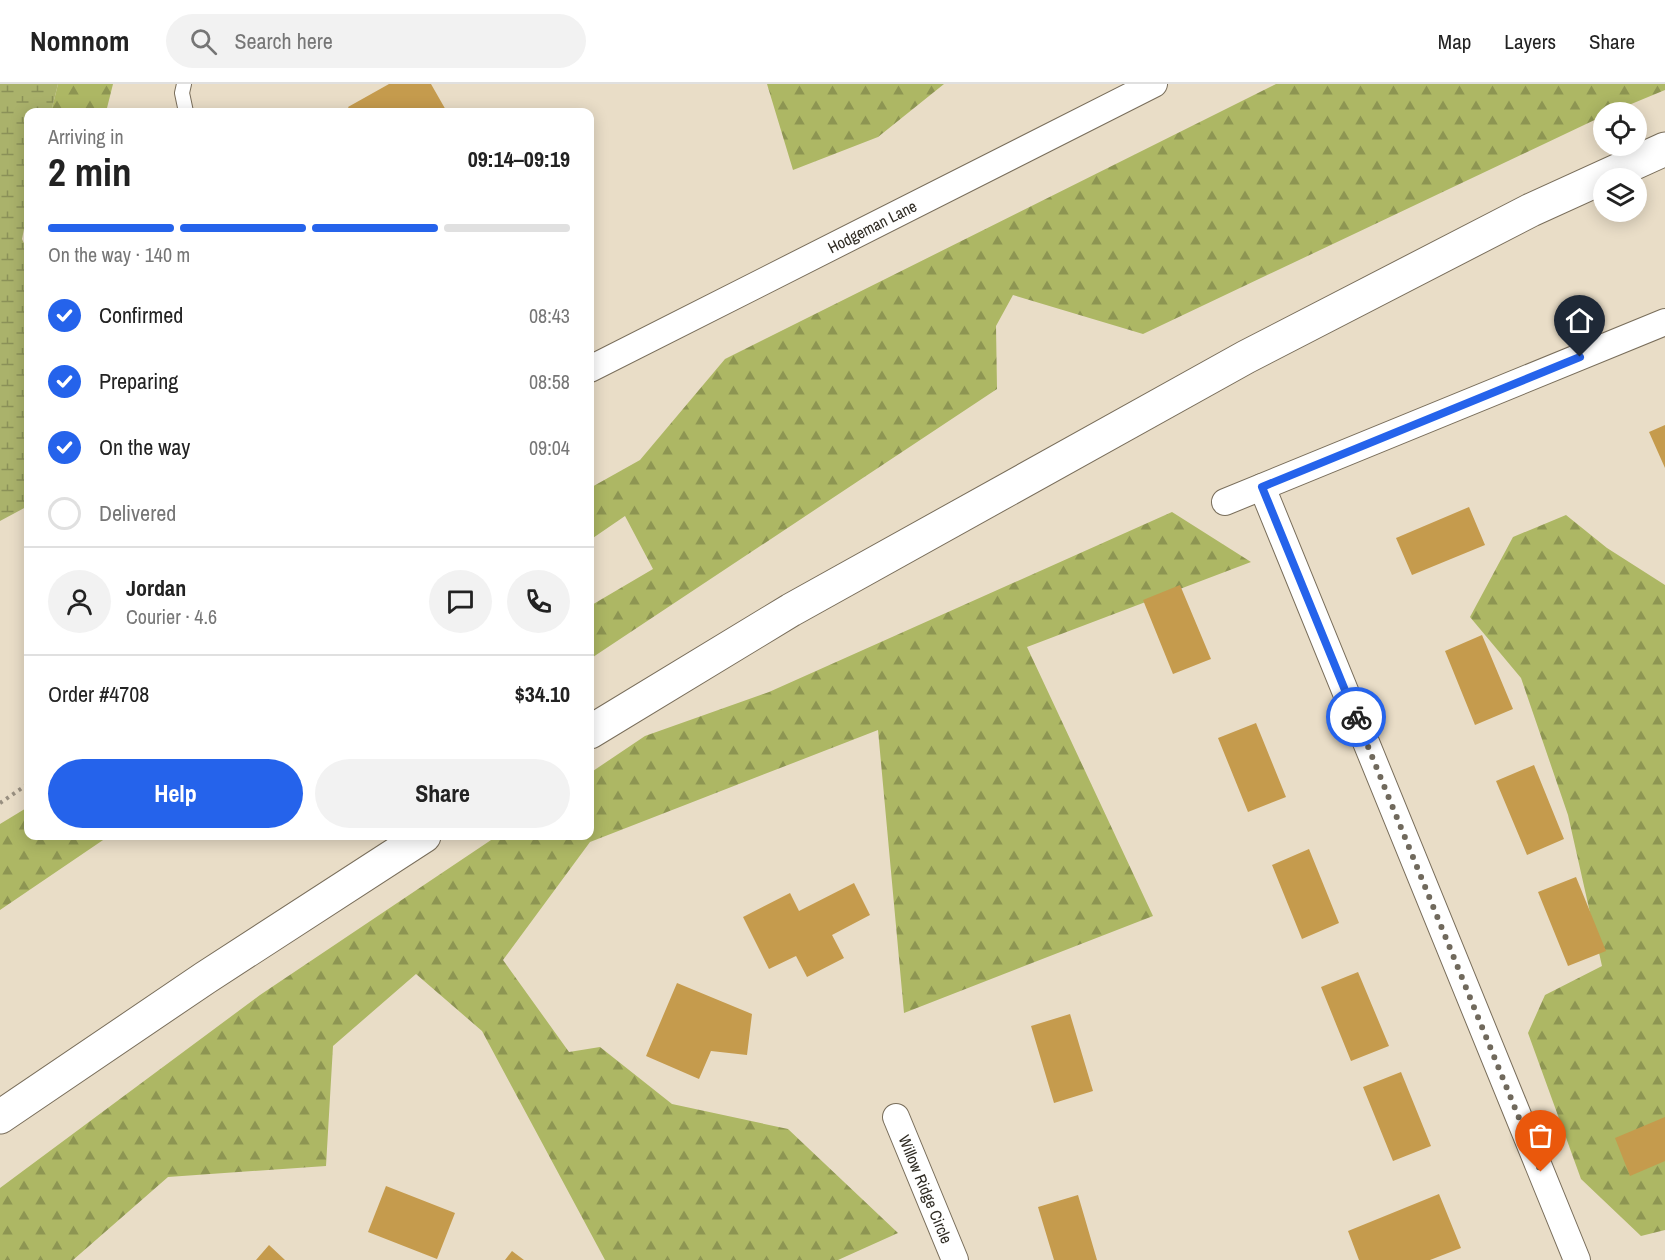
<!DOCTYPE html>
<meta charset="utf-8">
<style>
:root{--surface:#fff;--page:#f2f2f2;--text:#222;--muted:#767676;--line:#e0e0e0;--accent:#2563eb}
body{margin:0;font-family:"Archivo Narrow",sans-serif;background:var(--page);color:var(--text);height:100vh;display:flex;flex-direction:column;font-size:22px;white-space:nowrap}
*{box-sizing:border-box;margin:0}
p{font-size:20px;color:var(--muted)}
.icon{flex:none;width:33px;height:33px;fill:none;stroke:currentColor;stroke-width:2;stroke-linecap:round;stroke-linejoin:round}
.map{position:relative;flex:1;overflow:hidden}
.details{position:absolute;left:24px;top:24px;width:570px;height:732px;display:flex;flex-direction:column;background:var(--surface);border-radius:12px;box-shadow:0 3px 15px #0003}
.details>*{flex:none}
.buttons{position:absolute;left:1593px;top:18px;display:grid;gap:12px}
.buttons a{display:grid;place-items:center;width:54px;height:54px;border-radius:50%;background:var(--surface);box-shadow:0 3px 15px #0003;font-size:30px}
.pin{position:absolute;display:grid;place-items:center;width:51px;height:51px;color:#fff;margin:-62px -26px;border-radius:50% 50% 50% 0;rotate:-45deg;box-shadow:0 0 6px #0007}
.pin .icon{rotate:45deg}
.courier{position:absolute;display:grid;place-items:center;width:60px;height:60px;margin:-30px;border:4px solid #2563eb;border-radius:50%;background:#fff;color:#222;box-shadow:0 2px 8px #0007}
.headline em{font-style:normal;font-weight:800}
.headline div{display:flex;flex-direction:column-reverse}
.headline{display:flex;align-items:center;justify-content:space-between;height:102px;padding:0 24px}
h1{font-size:39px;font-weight:800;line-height:45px}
.bar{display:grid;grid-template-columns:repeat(4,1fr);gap:9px 6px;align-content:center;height:72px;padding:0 24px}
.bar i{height:8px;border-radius:4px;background:var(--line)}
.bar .selected{background:var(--accent)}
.bar p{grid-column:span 4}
.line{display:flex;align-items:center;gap:15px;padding:0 24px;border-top:2px solid var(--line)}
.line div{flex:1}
.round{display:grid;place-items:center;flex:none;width:63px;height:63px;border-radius:32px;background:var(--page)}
ol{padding:0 24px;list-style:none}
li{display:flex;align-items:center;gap:18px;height:66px}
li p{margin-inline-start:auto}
li .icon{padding:6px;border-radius:50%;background:var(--accent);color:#fff;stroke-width:4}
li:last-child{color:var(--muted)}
li i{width:33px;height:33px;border:3px solid var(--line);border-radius:50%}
.primary-button{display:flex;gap:12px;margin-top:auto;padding:12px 24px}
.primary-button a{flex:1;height:69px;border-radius:36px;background:var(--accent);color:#fff;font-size:24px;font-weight:800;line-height:69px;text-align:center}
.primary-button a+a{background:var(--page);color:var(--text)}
header{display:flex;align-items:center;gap:36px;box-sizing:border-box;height:84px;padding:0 30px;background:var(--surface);border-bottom:2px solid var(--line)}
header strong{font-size:28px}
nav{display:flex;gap:33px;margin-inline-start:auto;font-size:21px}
.search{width:420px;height:54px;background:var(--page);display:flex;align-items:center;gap:15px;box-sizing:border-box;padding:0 21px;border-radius:33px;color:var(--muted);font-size:22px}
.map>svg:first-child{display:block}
</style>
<header>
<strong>Nomnom</strong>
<div class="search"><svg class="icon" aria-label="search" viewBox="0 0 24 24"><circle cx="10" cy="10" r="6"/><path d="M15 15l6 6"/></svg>Search here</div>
<nav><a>Map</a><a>Layers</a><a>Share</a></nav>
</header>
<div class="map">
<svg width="1665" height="1176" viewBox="0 0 1665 1176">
<defs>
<pattern id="forest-firs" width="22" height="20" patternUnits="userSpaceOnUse" patternTransform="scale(1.5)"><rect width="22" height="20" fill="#adb764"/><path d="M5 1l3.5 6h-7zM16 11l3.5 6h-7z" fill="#8d9552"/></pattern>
<pattern id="wetland-marsh" width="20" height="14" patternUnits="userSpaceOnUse" patternTransform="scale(1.5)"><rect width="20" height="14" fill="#aab26b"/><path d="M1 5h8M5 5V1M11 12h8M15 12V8" fill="none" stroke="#8b9158"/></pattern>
</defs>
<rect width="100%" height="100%" fill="#e9ddc7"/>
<path fill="url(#forest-firs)" d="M58,0H113L106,28H51Z
M767,0H944L878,53L793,86Z
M1276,0H1665V6L1612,28H1604L1603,32L1143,250L1013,211L996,242L997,305L590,575V522L653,485L625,432L590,456V404L640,376L725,275Z
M1172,428L1251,478L1027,563L1153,832L904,929L878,646L590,758L503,876L569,968L600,963L672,1020L788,1045L898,1149L838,1176H605L482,947L416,890L333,962L326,1082L168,1093L73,1176H0V1104L260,911L497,752H590V689L645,652L769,608Z
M1566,431L1607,464L1665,501V1146L1641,1152L1581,1095L1528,949L1545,911L1602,882L1568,731L1521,594L1470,533L1513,453Z
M28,723V752H109L0,826V740Z"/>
<path fill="url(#wetland-marsh)" d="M0,0H58L51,28H28V125L22,155L28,168V422L0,437Z"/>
<path fill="#c59b4d" d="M389,0H431L447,28H351L348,23Z
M1665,341V384L1649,348Z
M1469,423L1485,461L1412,491L1396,454Z
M1180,501L1211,575L1173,590L1143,516Z
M1482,551L1513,625L1475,641L1445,567Z
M1256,639L1286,713L1248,728L1218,654Z
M1534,681L1564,755L1527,771L1496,697Z
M1309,765L1339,839L1302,855L1272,781Z
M1576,793L1606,867L1568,882L1538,808Z
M854,799L870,831L832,851L844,874L807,893L796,872L769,885L743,833L790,809L799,827Z
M1358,888L1389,962L1351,977L1321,903Z
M677,899L752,930L747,971L711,967L699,995L646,972Z
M1070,930L1093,1007L1054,1019L1031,942Z
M1401,988L1431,1062L1393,1077L1363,1003Z
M1665,1033V1077L1630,1092L1615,1054Z
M386,1102L455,1129L437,1175L368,1148Z
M1439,1110L1461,1164L1430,1176H1359L1348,1147Z
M1078,1111L1097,1176H1054L1038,1123Z
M269,1161L285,1176H256Z
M512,1167L524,1176H505Z"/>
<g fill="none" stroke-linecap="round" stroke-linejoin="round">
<defs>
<path id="service" d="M184,0L182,9L186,28"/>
<g id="minor">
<path id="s1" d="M590,285L1154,0"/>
<path d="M1262,403L1577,1176"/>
<path d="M1225,418L1665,238"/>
<path id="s2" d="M896,1033L955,1176"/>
</g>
<path id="primary" d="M590,648L791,526L1246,273L1531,126L1665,65
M0,1033L205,894L424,752"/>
</defs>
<use href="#service" stroke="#796e5b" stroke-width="16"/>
<use href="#minor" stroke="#796e5b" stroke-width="28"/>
<use href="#primary" stroke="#796e5b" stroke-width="35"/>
<path stroke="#988f80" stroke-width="4" stroke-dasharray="3 4.5" stroke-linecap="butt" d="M0,719L28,700"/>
<use href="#service" stroke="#fff" stroke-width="14"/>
<use href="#minor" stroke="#fff" stroke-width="26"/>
<use href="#primary" stroke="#fff" stroke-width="33"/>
</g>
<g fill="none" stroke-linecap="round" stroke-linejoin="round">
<path stroke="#70695c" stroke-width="6" stroke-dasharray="0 10.8" d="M1356,633L1541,1088"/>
<path stroke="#2563eb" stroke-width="8" d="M1356,633L1262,403L1580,273"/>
</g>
<g text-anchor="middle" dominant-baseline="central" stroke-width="5" stroke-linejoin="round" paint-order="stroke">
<g font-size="16" fill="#2f2b23" stroke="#f6ead4">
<text stroke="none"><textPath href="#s1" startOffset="316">Hodgeman Lane</textPath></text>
<text stroke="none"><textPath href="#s2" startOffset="78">Willow Ridge Circle</textPath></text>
</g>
</g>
</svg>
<div class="buttons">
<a><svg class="icon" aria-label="locate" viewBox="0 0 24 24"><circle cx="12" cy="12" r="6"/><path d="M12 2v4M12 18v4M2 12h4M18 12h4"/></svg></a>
<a><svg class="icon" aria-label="layers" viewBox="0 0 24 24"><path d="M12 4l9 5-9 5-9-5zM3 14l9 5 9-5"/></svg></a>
</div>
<div class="pin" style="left:1541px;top:1088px;background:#ea580c"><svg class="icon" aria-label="bag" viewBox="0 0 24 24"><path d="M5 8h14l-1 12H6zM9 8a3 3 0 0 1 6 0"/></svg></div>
<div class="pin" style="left:1580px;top:273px;background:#1f2937"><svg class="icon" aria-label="home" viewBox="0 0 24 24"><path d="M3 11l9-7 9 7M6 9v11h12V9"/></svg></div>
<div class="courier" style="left:1356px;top:633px"><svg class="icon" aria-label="bike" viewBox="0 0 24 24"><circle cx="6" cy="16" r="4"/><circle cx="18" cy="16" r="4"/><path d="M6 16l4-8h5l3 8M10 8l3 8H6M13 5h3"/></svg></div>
<section class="details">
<div class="headline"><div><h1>2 min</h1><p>Arriving in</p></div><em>09:14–09:19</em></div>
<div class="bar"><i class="selected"></i><i class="selected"></i><i class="selected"></i><i></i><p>On the way · 140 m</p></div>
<ol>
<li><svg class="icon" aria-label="check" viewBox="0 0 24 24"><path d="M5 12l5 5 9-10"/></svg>Confirmed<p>08:43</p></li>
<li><svg class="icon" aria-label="check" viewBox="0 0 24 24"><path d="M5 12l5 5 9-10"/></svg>Preparing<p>08:58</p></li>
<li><svg class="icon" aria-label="check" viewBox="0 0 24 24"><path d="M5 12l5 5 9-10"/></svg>On the way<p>09:04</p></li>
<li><i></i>Delivered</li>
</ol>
<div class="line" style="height:108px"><a class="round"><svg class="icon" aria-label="person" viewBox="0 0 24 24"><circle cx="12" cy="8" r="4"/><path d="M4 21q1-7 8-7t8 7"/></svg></a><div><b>Jordan</b><p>Courier · 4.6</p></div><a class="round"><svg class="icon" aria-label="chat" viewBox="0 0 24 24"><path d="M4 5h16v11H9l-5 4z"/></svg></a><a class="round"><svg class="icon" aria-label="phone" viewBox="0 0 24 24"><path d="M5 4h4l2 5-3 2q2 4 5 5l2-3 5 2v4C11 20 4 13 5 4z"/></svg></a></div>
<div class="line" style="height:78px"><div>Order #4708</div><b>$34.10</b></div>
<div class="primary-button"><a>Help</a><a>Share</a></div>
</section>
</div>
